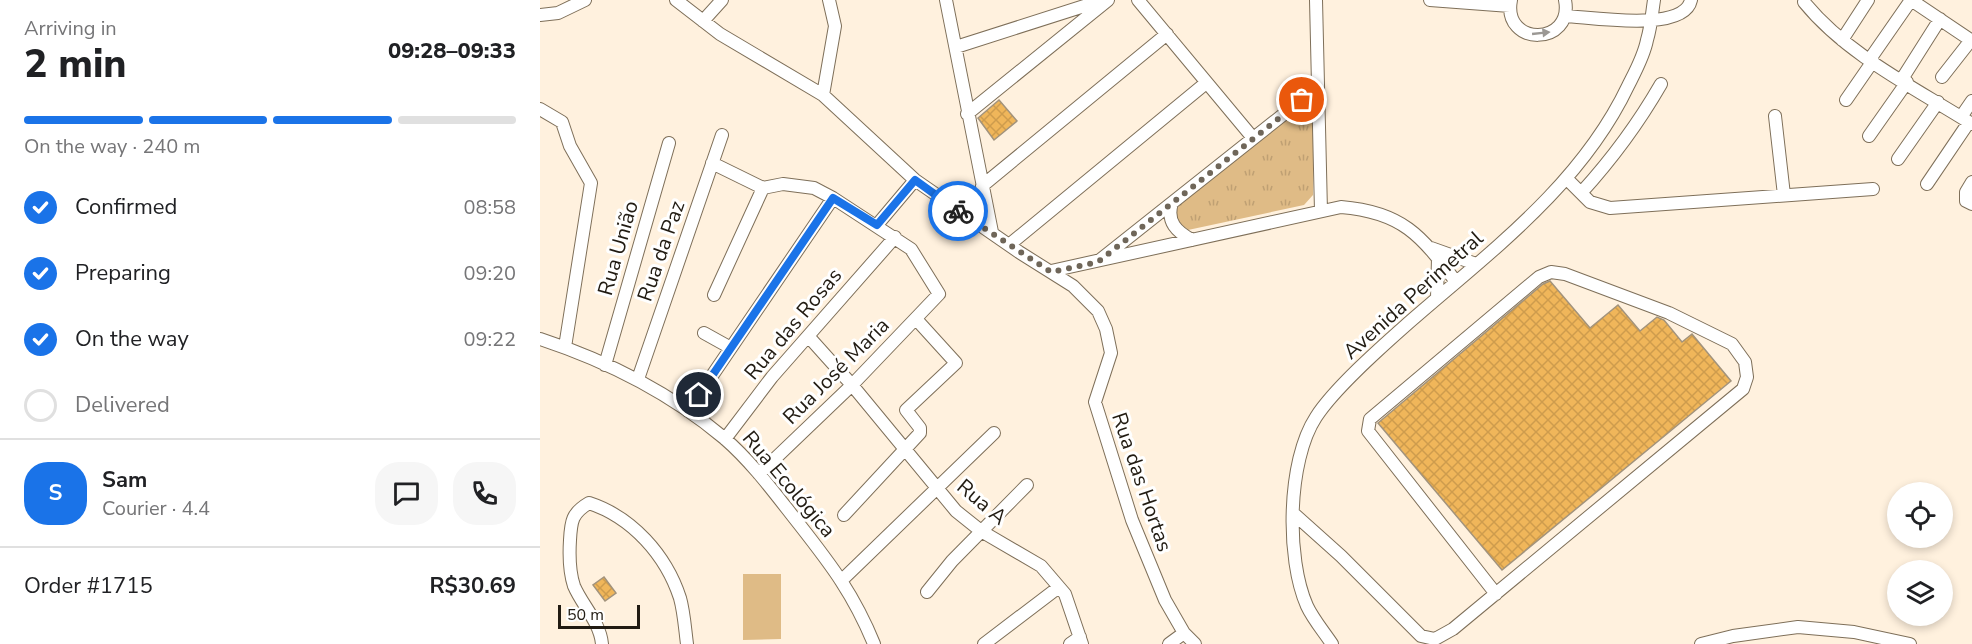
<!DOCTYPE html>
<meta charset="utf-8">
<style>
:root{--surface:#fff;--page:#f6f6f6;--text:#202124;--muted:#757577;--line:#e0e0e0;--accent:#1a73e8}
body{margin:0;font-family:"Nunito Sans",sans-serif;background:var(--page);color:var(--text);height:100vh;display:flex;flex-direction:column;font-size:22px;white-space:nowrap}
*{box-sizing:border-box;margin:0}
p{font-size:20px;color:var(--muted)}
.icon{flex:none;width:33px;height:33px;fill:none;stroke:currentColor;stroke-width:2;stroke-linecap:round;stroke-linejoin:round}
.map{position:relative;flex:1;overflow:hidden}
.drawer{display:flex;flex-direction:column;background:var(--surface);width:540px}
.drawer>*{flex:none}
.tools{position:absolute;left:1347px;top:482px;display:grid;gap:12px}
.tools a{display:grid;place-items:center;width:66px;height:66px;border-radius:50%;background:var(--surface);box-shadow:0 3px 9px #0003;font-size:30px}
.scale{position:absolute;left:18px;bottom:15px;width:82px;box-sizing:border-box;padding-left:6px;border:3px solid #211b12;border-top:0;font-size:16px;line-height:21px;white-space:nowrap;color:#211b12;-webkit-text-stroke:4px #fff;paint-order:stroke}
.pin{position:absolute;display:grid;place-items:center;width:51px;height:51px;color:#fff;margin:-26px;border:3px solid #fff;border-radius:50%;box-shadow:0 2px 6px #0007}
.courier{position:absolute;display:grid;place-items:center;width:60px;height:60px;margin:-30px;border:4px solid #1a73e8;border-radius:50%;background:#fff;color:#222;box-shadow:0 2px 8px #0007}
.head em{font-style:normal;font-weight:800}
.head div{display:flex;flex-direction:column-reverse}
.head{display:flex;align-items:center;justify-content:space-between;height:102px;padding:0 24px}
h1{font-size:39px;font-weight:800;line-height:45px}
.bar{display:grid;grid-template-columns:repeat(4,1fr);gap:9px 6px;align-content:center;height:72px;padding:0 24px}
.bar i{height:8px;border-radius:4px;background:var(--line)}
.bar .current{background:var(--accent)}
.bar p{grid-column:span 4}
.line{display:flex;align-items:center;gap:15px;padding:0 24px;border-top:2px solid var(--line)}
.line div{flex:1}
.round{display:grid;place-items:center;flex:none;width:63px;height:63px;border-radius:24px;background:var(--page)}
ol{padding:0 24px;list-style:none}
li{display:flex;align-items:center;gap:18px;height:66px}
li p{margin-inline-start:auto}
li .icon{padding:6px;border-radius:50%;background:var(--accent);color:#fff;stroke-width:4}
li:last-child{color:var(--muted)}
li i{width:33px;height:33px;border:3px solid var(--line);border-radius:50%}
main{display:flex;flex:1;min-height:0}
.map>svg:first-child{display:block}
</style>
<main>
<section class="drawer">
<div class="head"><div><h1>2 min</h1><p>Arriving in</p></div><em>09:28–09:33</em></div>
<div class="bar"><i class="current"></i><i class="current"></i><i class="current"></i><i></i><p>On the way · 240 m</p></div>
<ol>
<li><svg class="icon" aria-label="check" viewBox="0 0 24 24"><path d="M5 12l5 5 9-10"/></svg>Confirmed<p>08:58</p></li>
<li><svg class="icon" aria-label="check" viewBox="0 0 24 24"><path d="M5 12l5 5 9-10"/></svg>Preparing<p>09:20</p></li>
<li><svg class="icon" aria-label="check" viewBox="0 0 24 24"><path d="M5 12l5 5 9-10"/></svg>On the way<p>09:22</p></li>
<li><i></i>Delivered</li>
</ol>
<div class="line" style="height:108px"><b class="round" style="background:var(--accent);color:#fff">S</b><div><b>Sam</b><p>Courier · 4.4</p></div><a class="round"><svg class="icon" aria-label="chat" viewBox="0 0 24 24"><path d="M4 5h16v11H9l-5 4z"/></svg></a><a class="round"><svg class="icon" aria-label="phone" viewBox="0 0 24 24"><path d="M5 4h4l2 5-3 2q2 4 5 5l2-3 5 2v4C11 20 4 13 5 4z"/></svg></a></div>
<div class="line" style="height:78px"><div>Order #1715</div><b>R$30.69</b></div>
</section>
<div class="map">
<svg width="1432" height="644" viewBox="0 0 1432 644">
<defs>
<pattern id="grass-tufts" width="24" height="20" patternUnits="userSpaceOnUse" patternTransform="scale(1.5)"><rect width="24" height="20" fill="#dfbb86"/><path d="M3 7l-1-3M5 7V3M7 7l1-3M15 17l-1-3M17 17v-4M19 17l1-3" fill="none" stroke="#bfa073"/></pattern>
<pattern id="building-cross-hatch" width="8" height="8" patternUnits="userSpaceOnUse" patternTransform="scale(1.5)"><rect width="8" height="8" fill="#f0b65a"/><path d="M0 0l8 8M0 8l8-8" fill="none" stroke="#ce9c4d"/></pattern>
</defs>
<rect width="100%" height="100%" fill="#fff1de"/>
<path fill="url(#grass-tufts)" d="M760,108L768,110L773,118V195L764,205L648,230L638,222L636,211L640,204Z"/>
<path fill="#dfbb86" d="M203,574H241V639L203,640Z"/>
<path fill="url(#building-cross-hatch)" stroke="#a2937c" stroke-width="1.5" d="M459,100L477,121L454,140L438,118Z
M1010,281L1050,328L1078,305L1100,331L1117,317L1124,320L1142,342L1152,334L1191,381L962,570L838,423L1003,284Z
M64,577L76,593L65,601L53,585Z"/>
<g fill="none" stroke-linecap="round" stroke-linejoin="round">
<defs>
<path id="minor" d="M136,0L180,34L283,95L375,180L479,252L533,286L558,311L566,329L571,353L555,402L592,520L625,600L644,633L655,644
M406,0L452,232
M598,0L713,138
M776,0L781,211
M890,0L970,6
M971,0C962,47 1034,46 1025,0
M1371,0L1432,41
M1264,2C1307,55 1375,88 1432,124
M0,15L18,13L45,0
M1025,16C1051,17 1144,33 1151,0
M163,21L182,0
M1302,40L1328,0
M416,47L563,0
M1330,59L1371,0
M1402,77L1431,40
M1362,79L1400,19
M283,95L295,26L289,0
M1306,100L1333,61
M0,109L22,122L30,146L51,183L25,347
M427,114L568,0
M1235,116L1244,195
M1421,117L1432,101
M1329,136L1367,82
M1358,159L1398,102
M172,163L223,188
M1027,179L1050,202L1070,208L1333,189
M1432,182L1426,192V201L1432,204
M1387,184L1429,122
M442,186L627,34
M1041,193C1072,159 1098,124 1121,84
M632,203C626,222 637,232 652,240
M337,225L375,180
M469,245L666,83
M891,248L936,264
M560,260L778,87
M511,271L801,207C862,212 881,235 916,282
M174,295L223,188
M897,298L898,258
M164,333L191,348
M268,336L312,385L416,511L441,531L501,566L525,594L542,644
M0,339C67,361 130,393 184,438C213,463 236,495 259,524C292,566 314,595 334,644
M65,365L129,143
M98,379L182,135
M148,411L293,198
M185,439L232,377L355,237
M219,474L312,385L399,294L371,249L293,198L274,188L243,184L223,188
M753,513L801,556L881,636L895,639L913,629L1203,389L1207,377L1205,362L1192,344L1129,313L1025,274L1011,272L999,277L830,419L828,431L956,594
M304,515L380,433V428L366,410L416,363L376,319
M303,579L454,433
M387,592L412,561L487,485
M62,644C60,622 42,605 34,586C29,571 29,556 30,540C31,521 32,513 49,503C92,517 126,555 140,598C144,612 145,629 147,644
M444,644L519,587
M530,644L540,637
M629,644L644,633
M792,644C784,632 773,619 767,606C746,559 747,461 776,417C794,389 839,349 865,326C947,254 1040,187 1088,86C1095,72 1104,56 1107,40C1111,27 1112,13 1114,0
M1161,644L1193,636L1258,627L1314,632L1370,644"/>
</defs>
<use href="#minor" stroke="#7e6f59" stroke-width="14"/>
<use href="#minor" stroke="#fff" stroke-width="12"/>
</g>
<defs><path id="oneway-solid" d="M-6-.8H1V-3.2L6.5 0L1 3.2V.8H-6Z" transform="scale(1.5)"/></defs>
<use fill="#9b9894" href="#oneway-solid" transform="translate(1001 33) rotate(-6)"/>
<g fill="none" stroke-linecap="round" stroke-linejoin="round">
<path stroke="#6f6659" stroke-width="6" stroke-dasharray="0 10.8" d="M418,211L511,272L558,262L762,100"/>
<path stroke="#1a73e8" stroke-width="8" d="M159,395L293,198L337,225L375,180L418,211"/>
</g>
<g text-anchor="middle" dominant-baseline="central" stroke-width="6" stroke-linejoin="round" paint-order="stroke">
<g font-size="21" fill="#211b12" stroke="#fff">
<text transform="translate(78 248) rotate(-74)">Rua União</text>
<text transform="translate(121 251) rotate(-71)">Rua da Paz</text>
<text transform="translate(873 295) rotate(-42)">Avenida Perimetral</text>
<text transform="translate(253 324) rotate(-50)">Rua das Rosas</text>
<text transform="translate(296 371) rotate(-45)">Rua José Maria</text>
<text transform="translate(602 482) rotate(71)">Rua das Hortas</text>
<text transform="translate(249 484) rotate(50)">Rua Ecológica</text>
<text transform="translate(442 502) rotate(40)">Rua A</text>
</g>
</g>
</svg>
<div class="tools">
<a><svg class="icon" aria-label="locate" viewBox="0 0 24 24"><circle cx="12" cy="12" r="6"/><path d="M12 2v4M12 18v4M2 12h4M18 12h4"/></svg></a>
<a><svg class="icon" aria-label="layers" viewBox="0 0 24 24"><path d="M12 4l9 5-9 5-9-5zM3 14l9 5 9-5"/></svg></a>
</div>
<div class="scale">50 m</div>
<div class="pin" style="left:762px;top:100px;background:#ea580c"><svg class="icon" aria-label="bag" viewBox="0 0 24 24"><path d="M5 8h14l-1 12H6zM9 8a3 3 0 0 1 6 0"/></svg></div>
<div class="pin" style="left:159px;top:395px;background:#1f2937"><svg class="icon" aria-label="home" viewBox="0 0 24 24"><path d="M3 11l9-7 9 7M6 9v11h12V9"/></svg></div>
<div class="courier" style="left:418px;top:211px"><svg class="icon" aria-label="bike" viewBox="0 0 24 24"><circle cx="6" cy="16" r="4"/><circle cx="18" cy="16" r="4"/><path d="M6 16l4-8h5l3 8M10 8l3 8H6M13 5h3"/></svg></div>
</div>
</main>
